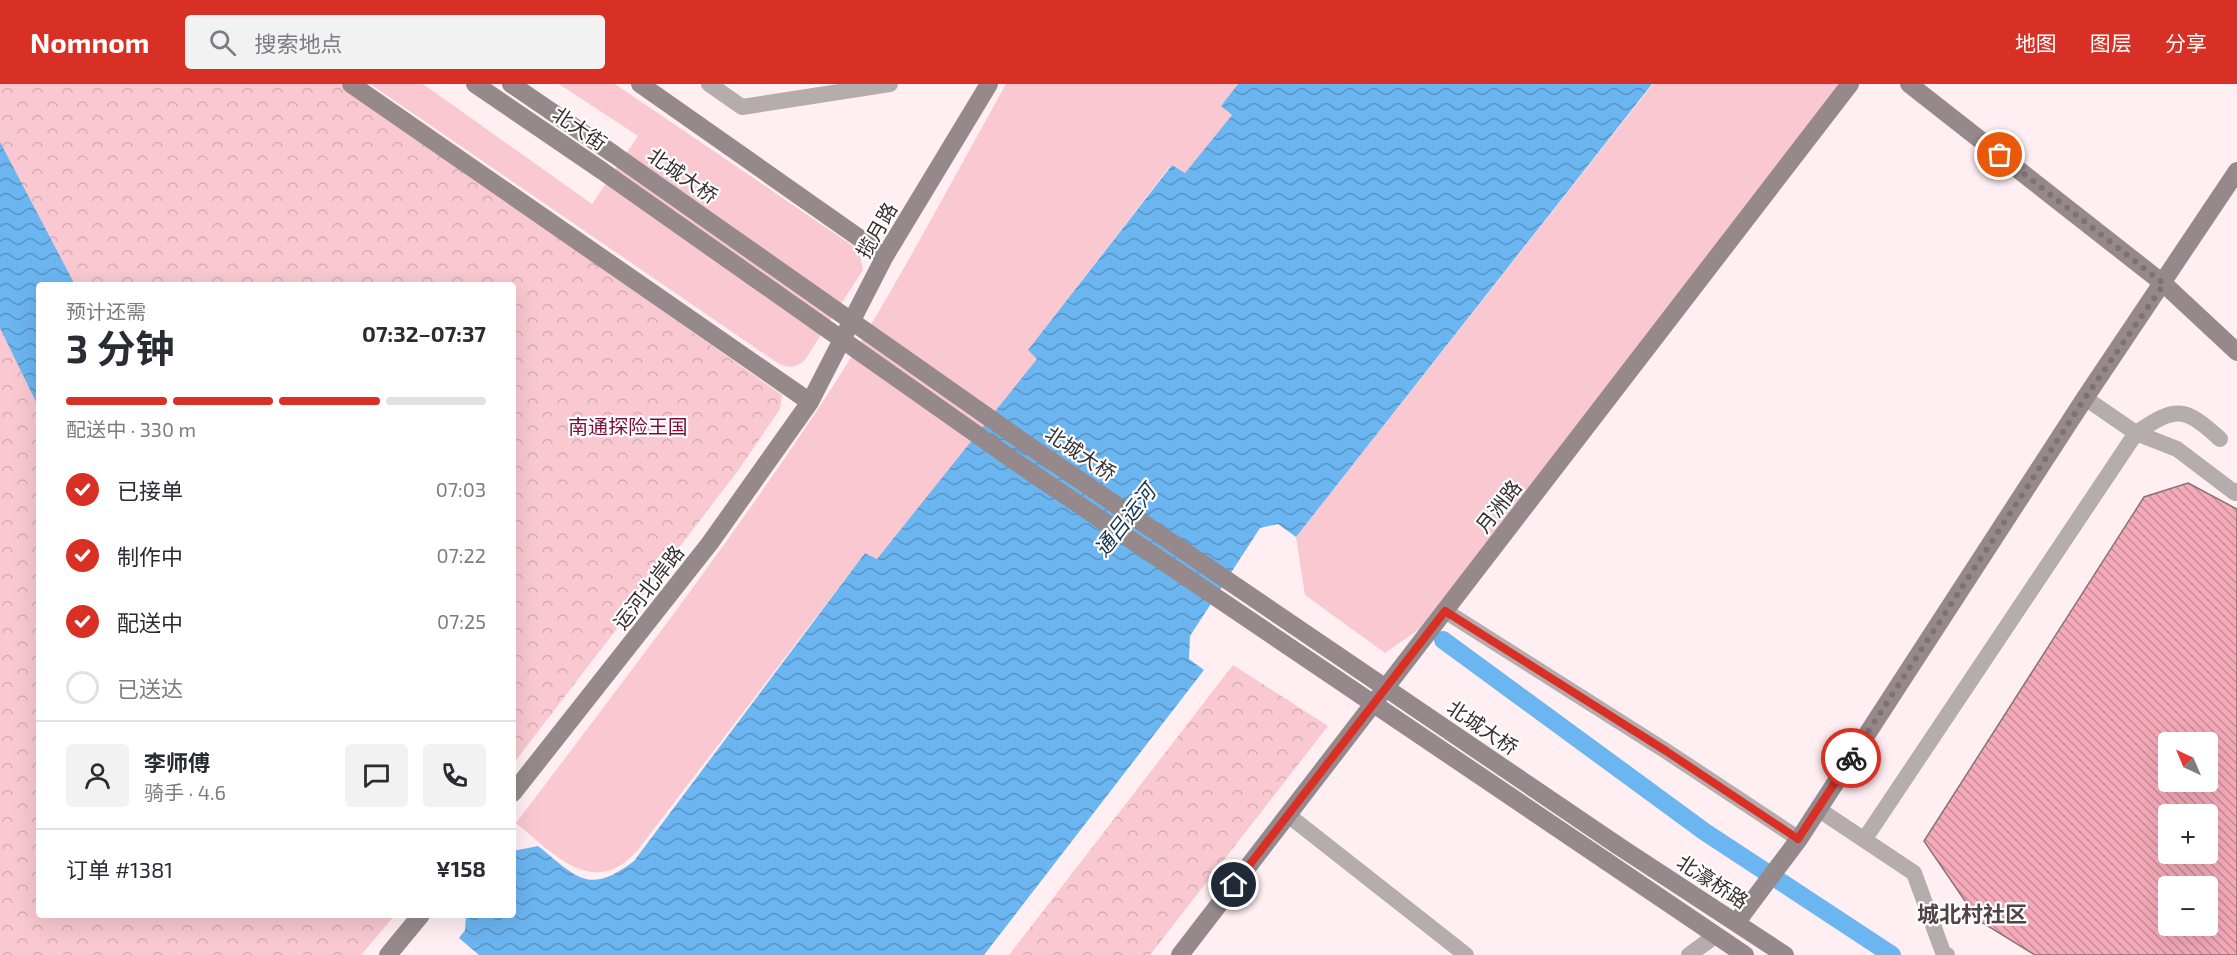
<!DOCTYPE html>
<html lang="zh">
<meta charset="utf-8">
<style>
:root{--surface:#fff;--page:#f2f2f3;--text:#2b2b33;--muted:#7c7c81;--line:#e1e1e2;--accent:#d93025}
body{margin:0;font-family:"Exo 2","Noto Sans SC",sans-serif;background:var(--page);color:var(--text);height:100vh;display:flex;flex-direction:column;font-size:22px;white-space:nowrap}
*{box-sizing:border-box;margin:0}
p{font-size:20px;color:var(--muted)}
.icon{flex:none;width:33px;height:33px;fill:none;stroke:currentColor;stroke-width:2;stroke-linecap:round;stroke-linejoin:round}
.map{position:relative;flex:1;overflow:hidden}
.side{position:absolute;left:36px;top:198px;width:480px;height:636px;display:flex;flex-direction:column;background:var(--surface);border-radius:6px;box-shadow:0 6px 24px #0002}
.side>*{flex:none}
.needle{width:39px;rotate:316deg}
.controls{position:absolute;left:2158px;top:648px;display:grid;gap:12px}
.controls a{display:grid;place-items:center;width:60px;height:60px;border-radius:6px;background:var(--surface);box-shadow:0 6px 24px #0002;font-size:30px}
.pin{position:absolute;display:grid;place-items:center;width:51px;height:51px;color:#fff;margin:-26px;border:3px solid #fff;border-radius:50%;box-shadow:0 2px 6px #0007}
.courier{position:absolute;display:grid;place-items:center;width:60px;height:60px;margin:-30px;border:4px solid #d93025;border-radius:50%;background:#fff;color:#222;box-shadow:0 2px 8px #0007}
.head em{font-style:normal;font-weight:700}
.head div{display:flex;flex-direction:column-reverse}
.head{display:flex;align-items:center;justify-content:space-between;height:102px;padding:0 30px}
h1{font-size:39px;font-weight:700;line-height:45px}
.bar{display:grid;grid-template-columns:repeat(4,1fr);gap:9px 6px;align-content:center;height:72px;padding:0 30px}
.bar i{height:8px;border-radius:4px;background:var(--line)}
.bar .on{background:var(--accent)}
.bar p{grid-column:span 4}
.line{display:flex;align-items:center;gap:15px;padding:0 30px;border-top:2px solid var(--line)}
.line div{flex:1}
.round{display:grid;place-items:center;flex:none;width:63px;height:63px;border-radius:6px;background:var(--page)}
ol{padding:0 30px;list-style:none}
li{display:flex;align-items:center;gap:18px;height:66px}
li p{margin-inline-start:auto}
li .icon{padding:6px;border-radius:50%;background:var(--accent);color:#fff;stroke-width:4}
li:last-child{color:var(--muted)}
li i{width:33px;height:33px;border:3px solid var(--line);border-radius:50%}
header{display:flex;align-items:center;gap:36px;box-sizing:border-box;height:84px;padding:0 30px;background:var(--accent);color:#fff}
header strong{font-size:28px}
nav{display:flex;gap:33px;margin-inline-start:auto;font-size:21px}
.search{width:420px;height:54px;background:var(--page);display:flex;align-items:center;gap:15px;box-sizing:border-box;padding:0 21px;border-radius:6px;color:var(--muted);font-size:22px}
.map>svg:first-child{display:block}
</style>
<header>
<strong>Nomnom</strong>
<div class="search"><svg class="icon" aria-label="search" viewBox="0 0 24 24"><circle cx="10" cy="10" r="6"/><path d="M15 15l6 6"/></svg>搜索地点</div>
<nav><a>地图</a><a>图层</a><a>分享</a></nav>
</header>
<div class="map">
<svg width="2237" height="871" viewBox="0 0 2237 871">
<defs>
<pattern id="forest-crowns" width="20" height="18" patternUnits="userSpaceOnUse" patternTransform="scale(1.5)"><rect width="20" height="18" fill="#f9c8d0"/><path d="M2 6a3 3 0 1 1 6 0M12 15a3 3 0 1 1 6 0" fill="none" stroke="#d6acb3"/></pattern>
<pattern id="water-waves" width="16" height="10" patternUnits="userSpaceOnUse" patternTransform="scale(1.5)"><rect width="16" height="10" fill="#6bb5f1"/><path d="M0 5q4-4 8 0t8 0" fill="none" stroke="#5994c4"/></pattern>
<pattern id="building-back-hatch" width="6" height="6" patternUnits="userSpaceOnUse" patternTransform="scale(1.5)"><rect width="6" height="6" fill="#f6aab9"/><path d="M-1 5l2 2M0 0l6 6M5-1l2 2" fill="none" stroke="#c88b97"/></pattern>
</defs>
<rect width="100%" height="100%" fill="#ffeff2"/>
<path fill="#f9c8d0" d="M370,0H423L592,120L638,52L559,0H615L859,166L863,186L804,277C795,284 790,284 779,280Z
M1006,0H1238L1221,22L1232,31L1185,89L1171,81L1028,266L1038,275L877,475L865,469L637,767C593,816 553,769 516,739C619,603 723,468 818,325C887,221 945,109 1006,0Z
M1653,0H1850L1445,527L1385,569L1305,511L1296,453Z"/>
<path fill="url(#forest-crowns)" d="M0,0H340L782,311L780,325L737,388L513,680V201H39V831H395L361,871H0Z
M1233,581L1328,642L1150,871H1009Z"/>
<path fill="url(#water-waves)" d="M1238,0H1652L1296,453L1278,440L1260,444L1190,552L1189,575L1204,586L984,871H479L459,854L465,846L466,831H513V767L538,762C577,793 588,812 634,777L865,469L877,475L1037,275L1028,266L1172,81L1185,89L1232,31L1221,22Z
M0,58L75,201H39V324L0,244Z"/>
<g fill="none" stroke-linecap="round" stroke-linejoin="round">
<path stroke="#6bb5f1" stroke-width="18" d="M1443,556L1705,748L1892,871"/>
</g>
<path fill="url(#building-back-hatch)" stroke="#857477" stroke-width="1.5" fill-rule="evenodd" d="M2188,399L2237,425V871H2035L1978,836L1924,757L2144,413ZM2169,658H2208V698H2169ZM2169,730H2208V770H2169ZM2169,802H2208V842H2169Z"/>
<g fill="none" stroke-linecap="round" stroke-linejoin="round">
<path stroke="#b4acad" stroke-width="16" d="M709,0L742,23L890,0
M2085,314L2136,349L2177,365L2235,409L2237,407
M1445,527L1666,667L1799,755
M1818,725L1914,789L1944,871H1947
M1288,731L1466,871
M1864,756L2136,349C2176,322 2184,322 2220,355
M1689,871L1715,852"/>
<path stroke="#95898b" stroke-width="18" d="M351,0L810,318
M475,0L601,86
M511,0L612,69
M640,0L885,172
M1909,0L2164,200L2237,268
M513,709L710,459L810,318L885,172L989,0
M1617,761L1785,871
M1606,777L1745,871
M1736,839L1799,755L2085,314L2237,87
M388,871L421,831
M1180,871L1850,0"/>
<path stroke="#95898b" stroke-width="18" d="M612,69L1025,359L1617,761
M601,86L1013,376L1606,777"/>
</g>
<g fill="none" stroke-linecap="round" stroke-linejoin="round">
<path stroke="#7d7375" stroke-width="6" stroke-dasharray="0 10.8" d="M1851,674L2085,314L2164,200L2000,71"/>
<path stroke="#d93025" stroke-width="8" d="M1234,801L1445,527L1666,667L1798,755L1851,674"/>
</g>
<g text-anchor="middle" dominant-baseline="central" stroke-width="4.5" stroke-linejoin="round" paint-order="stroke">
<g font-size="20" fill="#373031" stroke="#fff">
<text transform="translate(580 44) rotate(34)">北大街</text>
<text transform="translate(683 91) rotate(35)">北城大桥</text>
<text transform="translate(876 146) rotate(-60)">揽月路</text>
<text transform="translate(1081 369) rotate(34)">北城大桥</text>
<text transform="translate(1498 422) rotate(-52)">月洲路</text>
<text transform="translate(648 503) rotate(-52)">运河北岸路</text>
<text transform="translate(1483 643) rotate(34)">北城大桥</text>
<text transform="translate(1713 797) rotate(33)">北濠桥路</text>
</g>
<g font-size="20" fill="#7d0d37" stroke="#fff">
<text x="628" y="342">南通探险王国</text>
</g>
<g font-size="21" font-style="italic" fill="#14344c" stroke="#fff">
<text transform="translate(1124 436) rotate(-52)">通吕运河</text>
</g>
<g font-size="22" font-weight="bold" fill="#524345" stroke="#fff">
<text x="1972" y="829">城北村社区</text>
</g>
</g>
</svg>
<div class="controls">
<a><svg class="needle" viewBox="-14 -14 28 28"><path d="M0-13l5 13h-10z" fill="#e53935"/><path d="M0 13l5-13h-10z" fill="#7c7c81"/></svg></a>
<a>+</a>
<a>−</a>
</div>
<div class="pin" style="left:2000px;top:71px;background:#ea580c"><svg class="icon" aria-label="bag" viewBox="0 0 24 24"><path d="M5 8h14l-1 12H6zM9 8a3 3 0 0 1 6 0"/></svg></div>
<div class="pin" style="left:1234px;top:801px;background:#1f2937"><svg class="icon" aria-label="home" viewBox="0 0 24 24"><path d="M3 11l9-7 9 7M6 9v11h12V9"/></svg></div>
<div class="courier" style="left:1851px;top:674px"><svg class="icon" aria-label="bike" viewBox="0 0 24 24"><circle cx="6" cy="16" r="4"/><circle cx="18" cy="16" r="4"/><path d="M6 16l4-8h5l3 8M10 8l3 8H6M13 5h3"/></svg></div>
<section class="side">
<div class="head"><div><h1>3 分钟</h1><p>预计还需</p></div><em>07:32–07:37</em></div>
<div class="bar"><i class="on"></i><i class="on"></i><i class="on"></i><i></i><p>配送中 · 330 m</p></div>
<ol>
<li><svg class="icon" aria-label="check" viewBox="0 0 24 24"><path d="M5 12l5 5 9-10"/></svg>已接单<p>07:03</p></li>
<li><svg class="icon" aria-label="check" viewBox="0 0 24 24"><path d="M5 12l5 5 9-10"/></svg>制作中<p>07:22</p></li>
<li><svg class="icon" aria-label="check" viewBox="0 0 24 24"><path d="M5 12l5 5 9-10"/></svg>配送中<p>07:25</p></li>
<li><i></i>已送达</li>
</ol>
<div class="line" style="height:108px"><a class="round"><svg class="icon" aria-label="person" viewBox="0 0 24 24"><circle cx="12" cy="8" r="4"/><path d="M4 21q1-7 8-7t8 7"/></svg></a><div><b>李师傅</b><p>骑手 · 4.6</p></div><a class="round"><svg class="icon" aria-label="chat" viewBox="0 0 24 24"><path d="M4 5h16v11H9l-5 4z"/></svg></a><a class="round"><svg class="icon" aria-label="phone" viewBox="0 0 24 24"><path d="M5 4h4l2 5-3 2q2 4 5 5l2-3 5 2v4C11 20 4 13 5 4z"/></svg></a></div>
<div class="line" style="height:78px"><div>订单 #1381</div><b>¥158</b></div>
</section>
</div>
